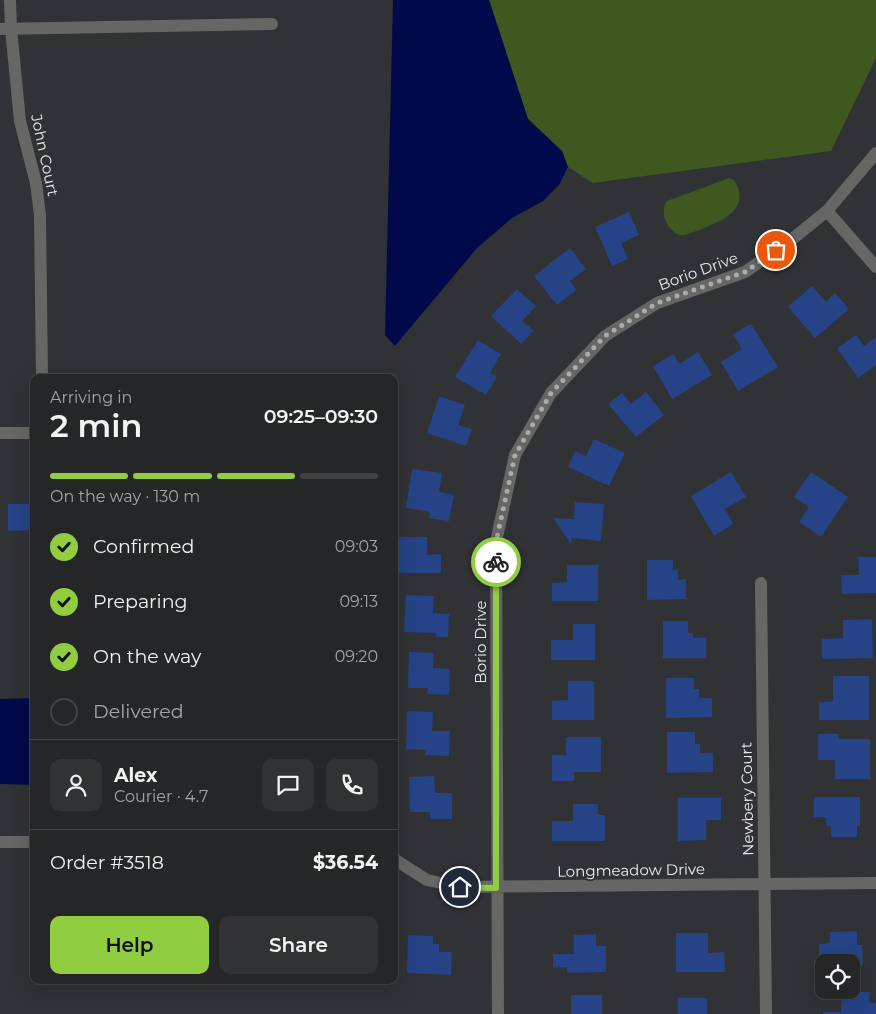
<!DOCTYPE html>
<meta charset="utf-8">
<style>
:root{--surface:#242628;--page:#303234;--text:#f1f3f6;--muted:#a3a5a8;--line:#414345;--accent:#90cd41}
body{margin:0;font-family:Montserrat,sans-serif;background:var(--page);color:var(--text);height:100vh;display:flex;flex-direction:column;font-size:19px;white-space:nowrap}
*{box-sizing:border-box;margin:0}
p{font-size:16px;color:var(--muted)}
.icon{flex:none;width:28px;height:28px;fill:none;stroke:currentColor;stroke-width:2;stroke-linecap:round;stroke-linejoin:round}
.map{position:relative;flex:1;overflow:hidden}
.details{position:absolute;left:30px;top:374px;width:368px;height:610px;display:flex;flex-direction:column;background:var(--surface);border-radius:10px;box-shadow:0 5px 20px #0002,0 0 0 1px var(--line)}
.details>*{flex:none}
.controls{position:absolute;left:815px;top:954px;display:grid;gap:10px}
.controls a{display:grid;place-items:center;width:45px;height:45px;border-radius:10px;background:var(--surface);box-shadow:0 5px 20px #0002,0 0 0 1px var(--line);font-size:25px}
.pin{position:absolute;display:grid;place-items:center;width:42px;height:42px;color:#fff;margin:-21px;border:2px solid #fff;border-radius:50%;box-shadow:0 1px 5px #0007}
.courier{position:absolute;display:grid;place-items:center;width:50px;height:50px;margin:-25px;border:4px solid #90cd41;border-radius:50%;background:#fff;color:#222;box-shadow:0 1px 6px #0007}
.head em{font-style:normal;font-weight:600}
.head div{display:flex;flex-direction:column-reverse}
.head{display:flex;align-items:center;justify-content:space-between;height:85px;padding:0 20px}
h1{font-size:32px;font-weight:600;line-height:38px}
.bar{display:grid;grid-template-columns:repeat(4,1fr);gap:8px 5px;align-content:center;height:60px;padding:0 20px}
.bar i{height:6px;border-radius:4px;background:var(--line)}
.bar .on{background:var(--accent)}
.bar p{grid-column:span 4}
.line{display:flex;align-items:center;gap:12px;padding:0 20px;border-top:1px solid var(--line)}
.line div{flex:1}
.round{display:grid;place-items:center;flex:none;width:52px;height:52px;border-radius:10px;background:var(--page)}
ol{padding:0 20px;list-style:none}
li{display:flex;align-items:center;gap:15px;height:55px}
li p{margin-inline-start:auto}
li .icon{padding:5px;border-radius:50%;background:var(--accent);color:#111;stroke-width:4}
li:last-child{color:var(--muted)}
li i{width:28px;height:28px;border:2px solid var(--line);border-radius:50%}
.primary-button{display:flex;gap:10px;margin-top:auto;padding:10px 20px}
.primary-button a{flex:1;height:58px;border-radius:10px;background:var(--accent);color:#111;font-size:20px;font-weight:600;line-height:58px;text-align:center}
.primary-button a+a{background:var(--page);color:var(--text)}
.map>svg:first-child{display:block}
</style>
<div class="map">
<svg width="876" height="1014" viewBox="0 0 876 1014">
<rect width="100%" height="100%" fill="#303235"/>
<path fill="#3e5820" d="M489,0H876V58L831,151L593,183L568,167L562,151L528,119Z
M729,178L734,180C756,214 709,226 685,235C669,237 658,212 667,201Z"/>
<path fill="#000a4b" d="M393,0H489L528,119L562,151L568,167L559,185L543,201L512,218L477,248L395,346L385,335Z
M34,698V785L0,784V699Z"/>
<path fill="#254386" d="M629,212L639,235L621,243L628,259L612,266L595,227Z
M570,248L586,269L570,281L576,290L557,305L534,276Z
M812,286L826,302L835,293L849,309L815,338L788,307Z
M517,289L536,306L522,321L534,331L521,344L491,316Z
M751,324L778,367L738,391L721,362L742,349L733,334Z
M856,335L864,346L876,337V365L858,378L837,348Z
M478,340L501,354L490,373L497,377L486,395L455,377Z
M698,352L712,375L672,399L653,366L674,354L679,364Z
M646,392L664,415L636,437L608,404L622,393L631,404Z
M439,396L465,405L458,425L472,429L466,446L427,433Z
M594,439L625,453L609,486L568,467L575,451L586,456Z
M412,469L442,473L439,492L454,495L449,521L429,518L430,512L406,508Z
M731,472L746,497L725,509L733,524L714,536L691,496Z
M811,472L848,497L821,537L799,522L809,507L794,497Z
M575,502L604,504L601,541L572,538L571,544L553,518L574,519Z
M8,504H34V530L8,531Z
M397,537H427V555L441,554V573H398Z
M858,557H876V593L842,594L841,575H859Z
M647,560H673V570H678V580L686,579V599L647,600Z
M567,565H598V601H552V583L567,582Z
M406,595L434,596L433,613L449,614L448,637H436V633L404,632Z
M872,619L873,658L822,659V639L843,638V620Z
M663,621H688V633H693V638H706V658H663Z
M573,624H595V660H551V640H573Z
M409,652L434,653L433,668L450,669L449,695L427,694L428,688H408Z
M833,676H869V720H819V702H833Z
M666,678H694V689H699V698H712V717L666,718Z
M568,681H594V720H552V701L568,700Z
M407,711L433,712L432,731H450L449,756L426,755V750L406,749Z
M667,732H695V744H700V753H713V772L667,773Z
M818,734H838L839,739H870V779H835V760H818Z
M566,737H601V772H574V781H552V755H566Z
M434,776L435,793H452V819H430V812H410L409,777Z
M814,797H860V826H857V837H831V826H826V817H814Z
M678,798H721V820H706V840L678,841Z
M573,804H598V815H605V841H552V821H573Z
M857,931V945H862L863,965H851V962H824V966H819V944L830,943V932Z
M676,933H708V953L724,952L725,972H676Z
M596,934V946H606V972L567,973V967L553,968V954H574V935Z
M408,935L433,936V944H439V952H452L451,975L407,973Z
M841,991L870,992L869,1002L876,1003V1014H823V1012H841Z
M571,995H602V1014H571Z
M678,998H707V1014H678Z"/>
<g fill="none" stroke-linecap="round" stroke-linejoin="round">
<path stroke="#666765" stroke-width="12" d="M10,0L11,29L20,121L36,183L40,215L42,378
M0,29L272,24
M827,211L876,267
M0,433H34
M761,583L766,1014
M0,842H34
M394,859L427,880L460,887L876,883
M498,1014L496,542L515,455L551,393L605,336L657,303L745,272L791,240L827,211L876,153"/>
</g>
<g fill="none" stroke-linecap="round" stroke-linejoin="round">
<path stroke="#aaabad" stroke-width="5" stroke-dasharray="0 9" d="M496,562V542L515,455L551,393L605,336L618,328L657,303L745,272L776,250"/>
<path stroke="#90cd41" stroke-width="6" d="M460,887L496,888V562"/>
</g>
<g text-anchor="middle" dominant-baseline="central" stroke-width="4" stroke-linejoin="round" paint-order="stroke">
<g font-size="15" fill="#ebecee" stroke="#303235">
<text transform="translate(45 155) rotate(78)">John Court</text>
<text transform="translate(698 271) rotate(-20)">Borio Drive</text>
<text transform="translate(480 642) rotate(-90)">Borio Drive</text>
<text transform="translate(747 799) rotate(-91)">Newbery Court</text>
<text transform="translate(631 870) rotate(-1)">Longmeadow Drive</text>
</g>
</g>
</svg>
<div class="controls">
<a><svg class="icon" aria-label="locate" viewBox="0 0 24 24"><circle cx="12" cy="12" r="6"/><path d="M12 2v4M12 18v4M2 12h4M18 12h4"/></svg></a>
</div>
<div class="pin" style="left:776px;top:250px;background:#ea580c"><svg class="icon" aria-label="bag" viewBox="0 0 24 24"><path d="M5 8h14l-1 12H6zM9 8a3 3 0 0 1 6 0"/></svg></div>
<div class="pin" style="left:460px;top:887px;background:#1f2937"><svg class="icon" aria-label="home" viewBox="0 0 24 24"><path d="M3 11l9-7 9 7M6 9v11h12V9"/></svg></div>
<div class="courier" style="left:496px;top:562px"><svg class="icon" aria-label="bike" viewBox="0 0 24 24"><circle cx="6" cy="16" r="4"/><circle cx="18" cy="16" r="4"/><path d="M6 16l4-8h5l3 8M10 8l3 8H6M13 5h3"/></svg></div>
<section class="details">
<div class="head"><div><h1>2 min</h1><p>Arriving in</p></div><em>09:25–09:30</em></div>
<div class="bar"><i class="on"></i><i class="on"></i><i class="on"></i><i></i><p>On the way · 130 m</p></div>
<ol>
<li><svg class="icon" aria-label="check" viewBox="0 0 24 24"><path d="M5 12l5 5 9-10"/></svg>Confirmed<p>09:03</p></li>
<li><svg class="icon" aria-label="check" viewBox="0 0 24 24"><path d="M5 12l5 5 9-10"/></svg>Preparing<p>09:13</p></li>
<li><svg class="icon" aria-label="check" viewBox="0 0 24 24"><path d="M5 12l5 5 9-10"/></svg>On the way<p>09:20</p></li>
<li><i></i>Delivered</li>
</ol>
<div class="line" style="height:90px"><a class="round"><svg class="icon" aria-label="person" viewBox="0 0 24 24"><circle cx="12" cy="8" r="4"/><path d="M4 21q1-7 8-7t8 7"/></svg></a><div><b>Alex</b><p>Courier · 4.7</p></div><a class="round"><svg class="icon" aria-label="chat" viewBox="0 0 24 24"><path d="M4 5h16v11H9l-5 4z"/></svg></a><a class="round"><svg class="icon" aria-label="phone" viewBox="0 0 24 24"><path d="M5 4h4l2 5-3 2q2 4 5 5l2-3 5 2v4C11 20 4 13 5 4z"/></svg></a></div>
<div class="line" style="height:65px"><div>Order #3518</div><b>$36.54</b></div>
<div class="primary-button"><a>Help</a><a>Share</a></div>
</section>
</div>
